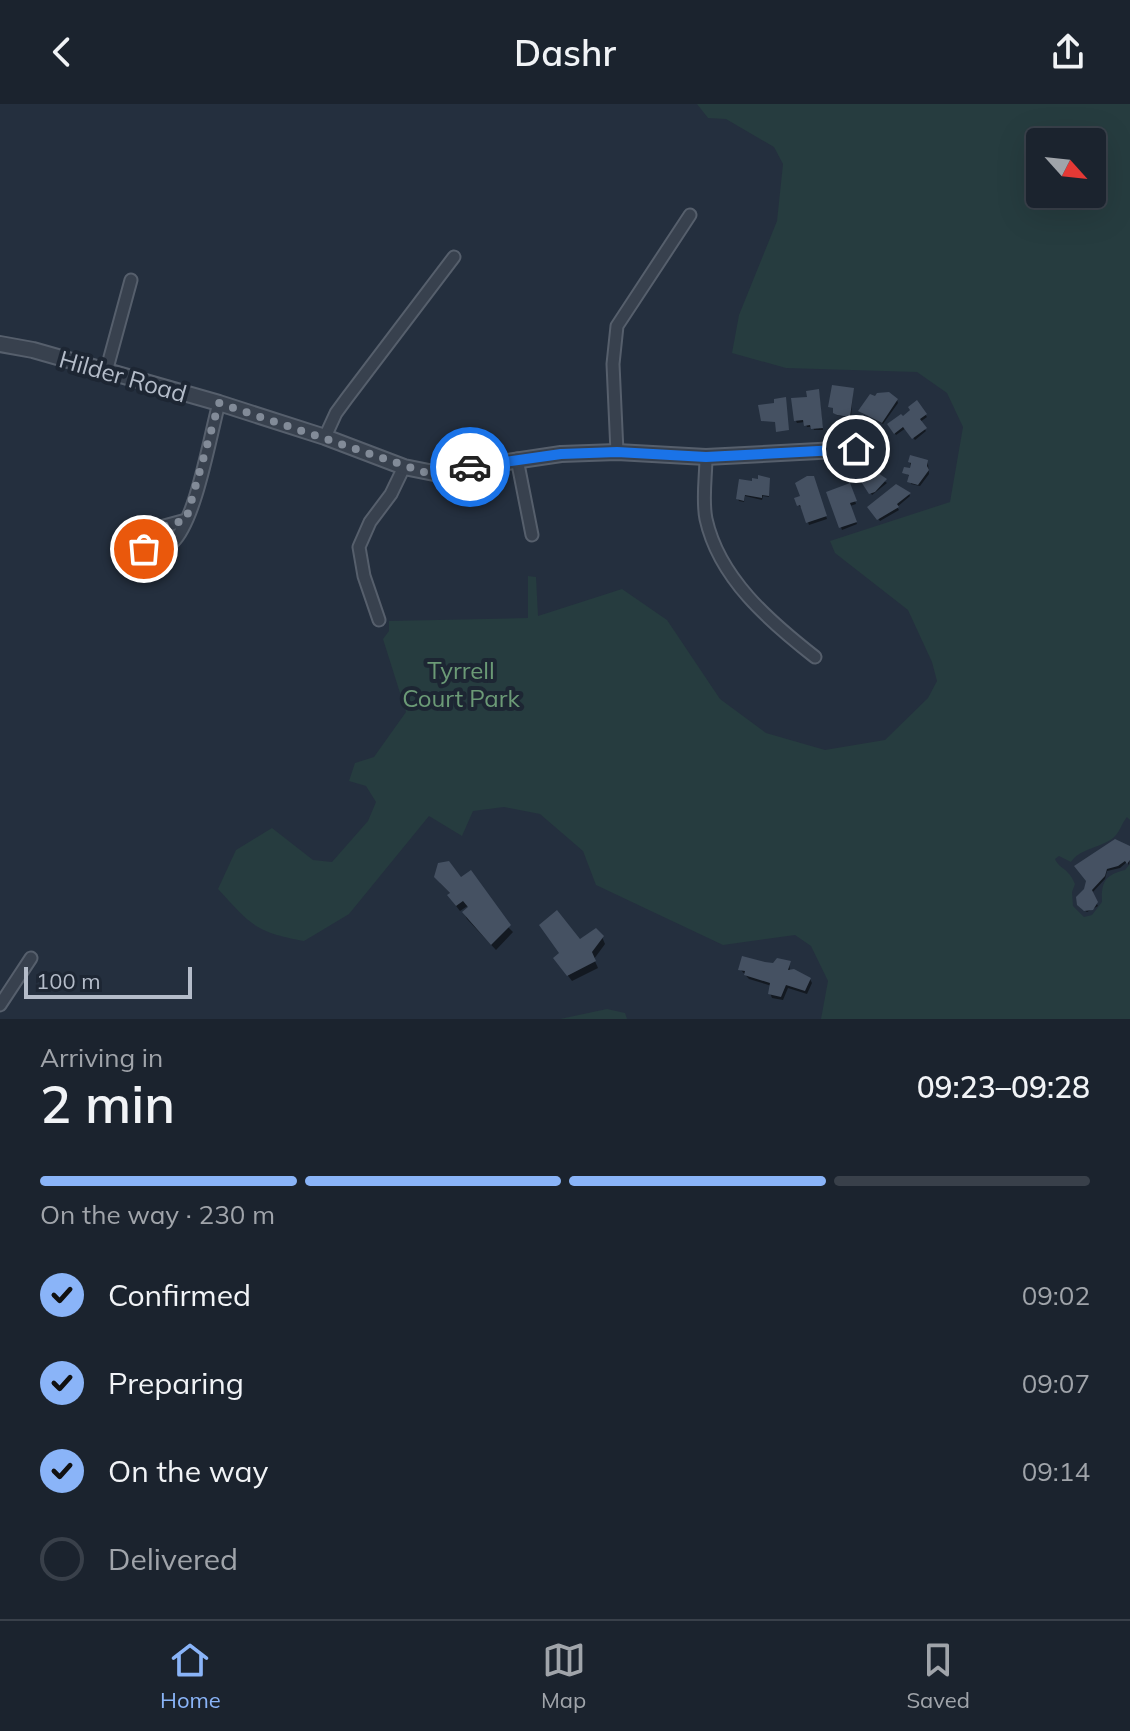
<!DOCTYPE html>
<meta charset="utf-8">
<style>
:root{--surface:#1b232e;--page:#282f3a;--text:#f1f3f6;--muted:#a0a4aa;--line:#39404a;--accent:#8ab4f8}
body{margin:0;font-family:Mulish,sans-serif;background:var(--page);color:var(--text);height:100vh;display:flex;flex-direction:column;font-size:30px;white-space:nowrap}
*{box-sizing:border-box;margin:0}
p{font-size:26px;color:var(--muted)}
.icon{flex:none;width:44px;height:44px;fill:none;stroke:currentColor;stroke-width:2;stroke-linecap:round;stroke-linejoin:round}
.map{position:relative;height:915px;overflow:hidden}
.panel{display:flex;flex-direction:column;background:var(--surface);flex:1}
.panel>*{flex:none}
.needle{width:52px;rotate:117deg}
.controls{position:absolute;left:1026px;top:24px;display:grid;gap:16px}
.controls a{display:grid;place-items:center;width:80px;height:80px;border-radius:8px;background:var(--surface);box-shadow:0 8px 32px #0002,0 0 0 2px var(--line);font-size:40px}
.scale{position:absolute;left:24px;bottom:20px;width:168px;box-sizing:border-box;padding-left:8px;border:4px solid #b4bcc9;border-top:0;font-size:22px;line-height:28px;white-space:nowrap;color:#b4bcc9;-webkit-text-stroke:6px #1d2633;paint-order:stroke}
.pin{position:absolute;display:grid;place-items:center;width:68px;height:68px;color:#fff;margin:-34px;border:4px solid #fff;border-radius:50%;box-shadow:0 2px 8px #0007}
.courier{position:absolute;display:grid;place-items:center;width:80px;height:80px;margin:-40px;border:6px solid #1a73e8;border-radius:50%;background:#fff;color:#222;box-shadow:0 2px 10px #0007}
.overview em{font-style:normal;font-weight:600}
.overview div{display:flex;flex-direction:column-reverse}
.overview{display:flex;align-items:center;justify-content:space-between;height:136px;padding:0 40px}
h1{font-size:52px;font-weight:600;line-height:60px}
.bar{display:grid;grid-template-columns:repeat(4,1fr);gap:12px 8px;align-content:center;height:96px;padding:0 40px}
.bar i{height:10px;border-radius:6px;background:var(--line)}
.bar .active{background:var(--accent)}
.bar p{grid-column:span 4}
ol{padding:0 40px;list-style:none}
li{display:flex;align-items:center;gap:24px;height:88px}
li p{margin-inline-start:auto}
li .icon{padding:8px;border-radius:50%;background:var(--accent);color:#111;stroke-width:4}
li:last-child{color:var(--muted)}
li i{width:44px;height:44px;border:4px solid var(--line);border-radius:50%}
header{display:flex;justify-content:space-between;align-items:center;height:104px;padding:0 40px;background:var(--surface);font-size:36px;font-weight:600}
.tabs{display:flex;justify-content:space-around;align-items:center;height:112px;border-top:2px solid var(--line);background:var(--surface);font-size:22px;color:var(--muted)}
.tabs a{display:grid;justify-items:center;gap:4px}
.tabs .active{color:var(--accent)}
.map>svg:first-child{display:block}
</style>
<header><svg class="icon" aria-label="back" viewBox="0 0 24 24"><path d="M15 5l-7 7 7 7"/></svg>Dashr<svg class="icon" aria-label="share" viewBox="0 0 24 24"><path d="M12 15V3M7 8l5-5 5 5M5 13v7h14v-7"/></svg></header>
<div class="map">
<svg width="1130" height="915" viewBox="0 0 1130 915">
<rect width="100%" height="100%" fill="#242f3e"/>
<path fill="#263c3f" fill-rule="evenodd" d="M697,0H1130V716L1127,713C1121,720 1120,729 1112,735C1099,744 1079,745 1071,758L1059,752L1055,755C1060,766 1068,763 1075,780L1072,788L1073,802L1084,813L1092,811L1102,798C1101,778 1105,771 1125,766L1130,760V915H821L828,877L811,842L795,831L723,841L596,781L583,747L540,710L504,703L473,707L462,732L429,712L349,810L304,837C255,828 251,821 218,785L236,746L272,724L313,756L332,758L368,717L376,698L366,682L349,677L355,659L374,653L406,608L383,535L389,527V517L528,514V472L536,473L538,512L622,485L667,516L720,595L766,629L825,646L885,636L928,594L937,577L932,558L908,506L835,449L830,437L950,398L963,323L947,289L917,268L786,264L732,249L739,211L777,117L783,60L774,43L726,15L708,14ZM1040,38H1092V90H1040Z
M607,905L625,909L627,915H560Z"/>
<path fill="#0007" d="M853,286L851,314L836,311L835,305L830,302Z
M819,290L823,326H814L813,323H807L805,318L797,319L796,317L809,294Z
M897,296L898,299L883,320L862,309Z
M917,299L927,313L920,318L926,327L915,336L906,324L896,331L889,321L902,315Z
M910,358H927L928,360L929,370L920,382L911,380V373L905,369L911,366Z
M872,368L887,379L872,391L863,377Z
M769,376V393L763,392L762,396L745,392L744,398L739,397L738,395Z
M814,377L827,415L809,421L803,402L800,403L797,395L802,393Z
M851,384L856,400L850,402L857,420L842,426L829,389Z
M909,390L910,392L897,403L899,406L880,417L870,404Z
M1130,745L1129,761L1127,758L1120,764L1107,767L1105,775L1091,790L1098,802L1087,808L1081,804L1088,777Z
M461,776L513,828L496,846L467,815L464,809L470,803L469,801L460,807L453,798L452,791L440,779Z
M602,833L605,840L594,855L598,864L572,877L559,860L580,838Z
M789,859L790,867L810,875L812,879L807,890L788,884L783,896L772,894L770,889L772,882L749,875L741,866Z"/>
<path fill="#455162" d="M832,281L854,284L850,313L837,311L833,309V304L828,303Z
M819,285L823,324L811,325L810,321L804,322L803,316L794,317L791,294L807,293L806,287Z
M889,288L898,295L882,319L858,307L870,290L875,292L877,289Z
M786,293L789,326L776,328L775,318L761,317L758,301L774,299V295Z
M917,296L927,310L920,315L927,324L912,335L903,323L894,330L887,320L901,310L903,312L910,306L908,303Z
M910,351L928,356L927,362L929,366L918,381L907,378L909,371L902,369L904,363L910,364L911,359L908,358Z
M872,365L887,375L875,388L869,390L860,376Z
M758,371L770,374L769,392L762,391V394L745,391L744,397L736,395L739,375L752,377V374L758,375Z
M807,372H814L827,412L806,419L800,401L797,402L794,394L800,392L795,379Z
M850,379L857,397L850,399L857,418L839,424L826,388Z
M896,380L911,389L897,400L899,403L877,416L867,403Z
M1115,735L1130,742V756L1127,760L1125,757L1118,762L1107,765L1105,772L1092,786L1098,798L1093,806L1084,807L1077,801L1076,793L1084,785L1086,777L1074,762Z
M449,757L461,773L471,766L511,821L491,841L462,808L468,803L463,797L456,802L447,791L450,789L434,773L438,759Z
M557,806L580,835L596,824L604,832L592,848L596,857L567,872L553,854L559,849L539,821Z
M742,852L765,858L773,859L777,854L791,857L788,866L794,865L811,874L805,887L786,881L781,893L768,890L770,879L744,871L745,867L738,866Z"/>
<g fill="none" stroke-linecap="round" stroke-linejoin="round">
<defs>
<path id="minor" d="M106,268L131,176
M325,333L336,309L347,294L454,153
M617,348L613,260L617,222L690,111
M706,353C706,372 702,396 706,415C719,474 769,517 815,553
M517,355L532,431
M186,416L142,428C138,436 138,439 144,445C155,448 164,446 173,438C196,416 210,332 219,299
M379,516L364,472L359,443L370,418L391,390L404,363
M0,901L31,854"/>
<path id="tertiary" d="M0,240L33,246L219,299L325,333L404,363L434,369L561,350L617,348L706,353L856,345"/>
</defs>
<use href="#minor" stroke="#565f6c" stroke-width="15"/>
<use href="#tertiary" stroke="#565f6c" stroke-width="18"/>
<use href="#minor" stroke="#38414e" stroke-width="11"/>
<use href="#tertiary" stroke="#38414e" stroke-width="14"/>
</g>
<g fill="none" stroke-linecap="round" stroke-linejoin="round">
<path stroke="#828b98" stroke-width="8" stroke-dasharray="0 14.4" d="M144,445L138,435L142,428L186,416L219,299L424,368H448L470,363"/>
<path stroke="#1a73e8" stroke-width="10" d="M470,363L561,350L617,348L706,353L856,345"/>
</g>
<g text-anchor="middle" dominant-baseline="central" stroke-width="8" stroke-linejoin="round" paint-order="stroke">
<g font-size="24" fill="#b4bcc9" stroke="#1d2633">
<text transform="translate(123 272) rotate(16)">Hilder Road</text>
</g>
<g font-size="24" fill="#6b9a76" stroke="#1d2633">
<text x="461" y="566">Tyrrell<tspan x="461" dy="28">Court Park</tspan></text>
</g>
</g>
</svg>
<div class="controls">
<a><svg class="needle" viewBox="-14 -14 28 28"><path d="M0-13l5 13h-10z" fill="#e53935"/><path d="M0 13l5-13h-10z" fill="#a0a4aa"/></svg></a>
</div>
<div class="scale">100 m</div>
<div class="pin" style="left:144px;top:445px;background:#ea580c"><svg class="icon" aria-label="bag" viewBox="0 0 24 24"><path d="M5 8h14l-1 12H6zM9 8a3 3 0 0 1 6 0"/></svg></div>
<div class="pin" style="left:856px;top:345px;background:#1f2937"><svg class="icon" aria-label="home" viewBox="0 0 24 24"><path d="M3 11l9-7 9 7M6 9v11h12V9"/></svg></div>
<div class="courier" style="left:470px;top:363px"><svg class="icon" aria-label="car" viewBox="0 0 24 24"><path d="M5 17H2v-5l4-1 3-4h7l3 4 3 1v5h-3M9 17h6M6 11h13"/><circle cx="7" cy="17" r="2"/><circle cx="17" cy="17" r="2"/></svg></div>
</div>
<section class="panel">
<div class="overview"><div><h1>2 min</h1><p>Arriving in</p></div><em>09:23–09:28</em></div>
<div class="bar"><i class="active"></i><i class="active"></i><i class="active"></i><i></i><p>On the way · 230 m</p></div>
<ol>
<li><svg class="icon" aria-label="check" viewBox="0 0 24 24"><path d="M5 12l5 5 9-10"/></svg>Confirmed<p>09:02</p></li>
<li><svg class="icon" aria-label="check" viewBox="0 0 24 24"><path d="M5 12l5 5 9-10"/></svg>Preparing<p>09:07</p></li>
<li><svg class="icon" aria-label="check" viewBox="0 0 24 24"><path d="M5 12l5 5 9-10"/></svg>On the way<p>09:14</p></li>
<li><i></i>Delivered</li>
</ol>
</section>
<nav class="tabs">
<a class="active"><svg class="icon" aria-label="home" viewBox="0 0 24 24"><path d="M3 11l9-7 9 7M6 9v11h12V9"/></svg>Home</a>
<a><svg class="icon" aria-label="map" viewBox="0 0 24 24"><path d="M3 6l6-2 6 2 6-2v14l-6 2-6-2-6 2zM9 4v14M15 6v14"/></svg>Map</a>
<a><svg class="icon" aria-label="saved" viewBox="0 0 24 24"><path d="M7 4h10v16l-5-4-5 4z"/></svg>Saved</a>
</nav>
